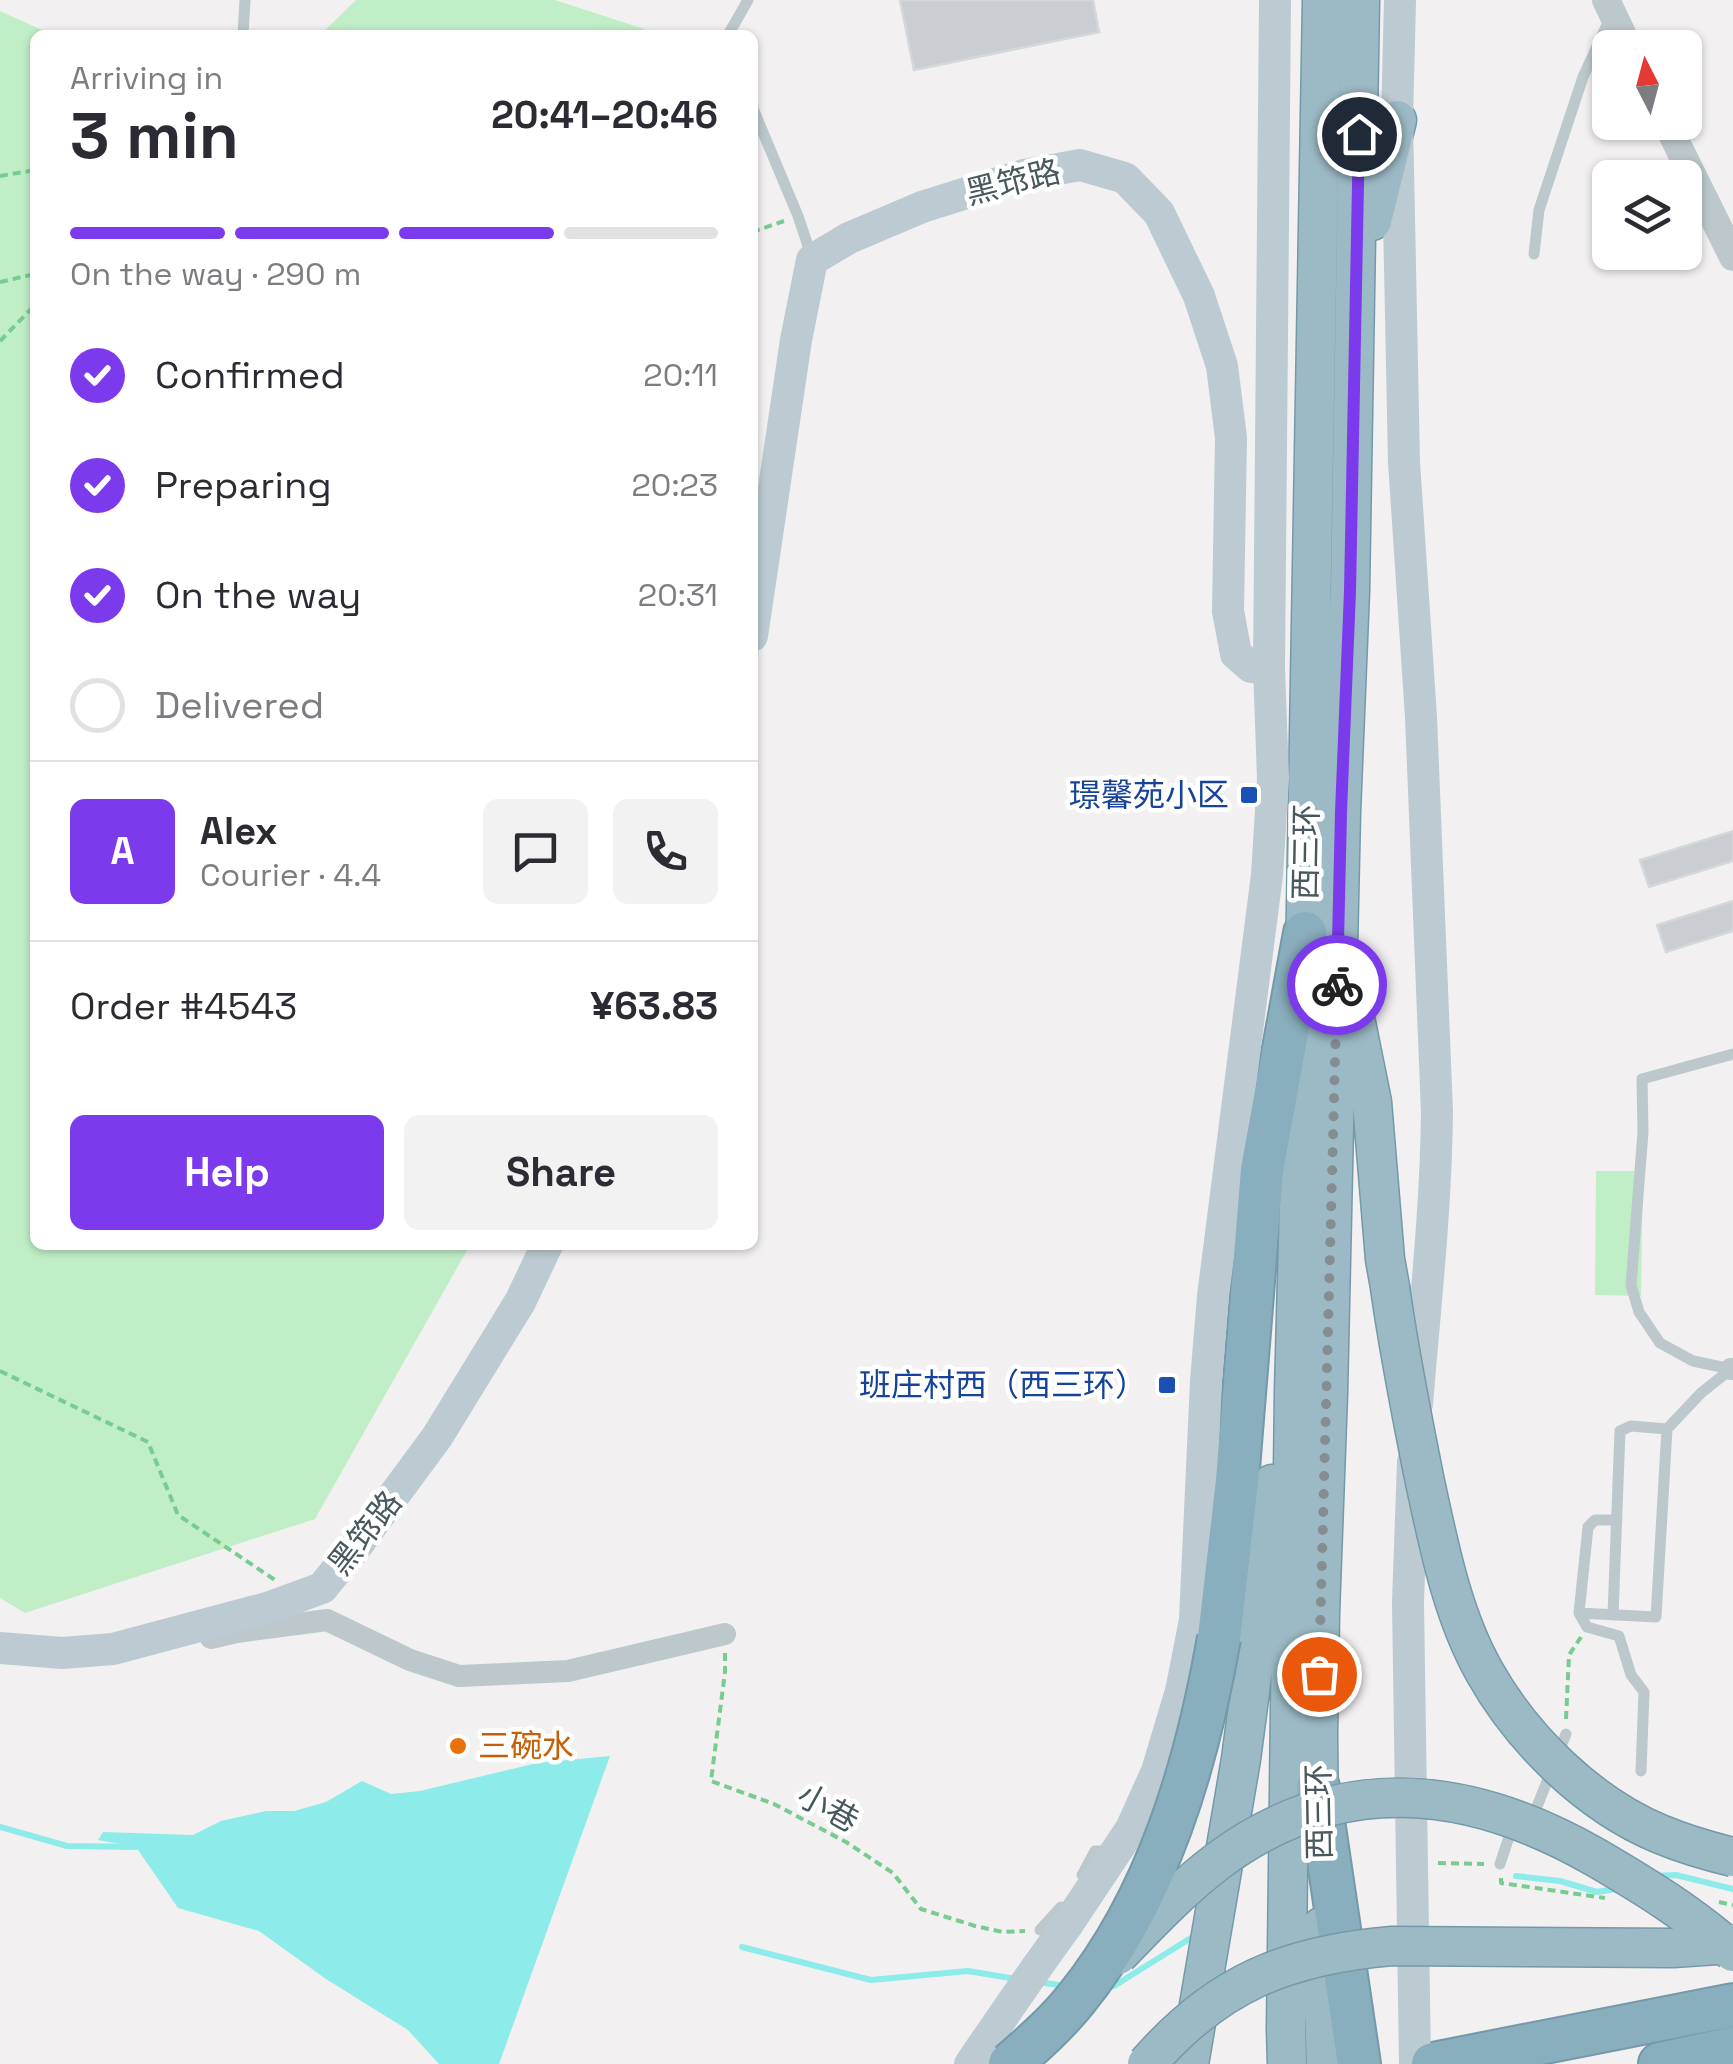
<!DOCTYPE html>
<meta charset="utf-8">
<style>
:root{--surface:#fff;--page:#f2f2f3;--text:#2b2b33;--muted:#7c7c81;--line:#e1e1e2;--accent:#7c3aed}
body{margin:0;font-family:"Space Grotesk","Noto Sans SC",sans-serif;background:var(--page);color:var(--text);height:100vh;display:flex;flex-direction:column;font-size:38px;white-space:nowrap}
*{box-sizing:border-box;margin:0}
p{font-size:32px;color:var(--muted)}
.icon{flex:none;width:55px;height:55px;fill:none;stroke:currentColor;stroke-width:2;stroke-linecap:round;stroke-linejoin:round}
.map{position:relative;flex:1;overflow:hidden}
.panel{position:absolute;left:30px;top:30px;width:728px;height:1220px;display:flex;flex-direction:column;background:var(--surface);border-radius:15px;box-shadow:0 2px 8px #0004}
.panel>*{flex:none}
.needle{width:65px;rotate:354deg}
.fabs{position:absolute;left:1592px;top:30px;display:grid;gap:20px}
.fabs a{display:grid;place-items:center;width:110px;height:110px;border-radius:15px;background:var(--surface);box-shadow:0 2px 8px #0004;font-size:50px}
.pin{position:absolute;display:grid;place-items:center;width:85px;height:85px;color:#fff;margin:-42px;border:5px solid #fff;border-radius:50%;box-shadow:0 2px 10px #0007}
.courier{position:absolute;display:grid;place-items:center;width:100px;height:100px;margin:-50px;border:8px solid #7c3aed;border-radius:50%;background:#fff;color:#222;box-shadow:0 2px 12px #0007}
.summary em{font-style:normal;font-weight:700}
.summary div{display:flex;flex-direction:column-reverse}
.summary{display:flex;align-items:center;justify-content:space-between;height:170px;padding:0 40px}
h1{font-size:65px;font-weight:700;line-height:75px}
.bar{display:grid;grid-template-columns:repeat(4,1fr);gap:15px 10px;align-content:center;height:120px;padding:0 40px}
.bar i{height:12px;border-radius:8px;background:var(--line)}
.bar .on{background:var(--accent)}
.bar p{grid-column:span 4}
.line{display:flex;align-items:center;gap:25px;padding:0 40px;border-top:2px solid var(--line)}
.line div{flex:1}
.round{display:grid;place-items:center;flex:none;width:105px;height:105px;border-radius:15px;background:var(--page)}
ol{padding:0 40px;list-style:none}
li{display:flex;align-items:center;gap:30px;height:110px}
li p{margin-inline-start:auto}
li .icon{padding:10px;border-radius:50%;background:var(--accent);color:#fff;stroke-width:4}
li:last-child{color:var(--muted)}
li i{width:55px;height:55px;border:5px solid var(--line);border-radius:50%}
.action{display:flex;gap:20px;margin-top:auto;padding:20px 40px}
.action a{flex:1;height:115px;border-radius:15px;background:var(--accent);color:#fff;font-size:40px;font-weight:700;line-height:115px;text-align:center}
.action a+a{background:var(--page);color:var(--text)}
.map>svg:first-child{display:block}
</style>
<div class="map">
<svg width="1733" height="2064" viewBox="0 0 1733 2064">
<rect width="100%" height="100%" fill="#f2f0f0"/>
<path fill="#c0efc7" d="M356,0H555L644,29V35H320Z
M0,11L53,35H35V1245H470L315,1519L25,1613L0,1598Z
M1596,1171H1643L1641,1296L1595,1295Z"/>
<path fill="#8debe9" d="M610,1756L499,2064H439L408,2030L326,1979L259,1931L178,1908L136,1847L98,1840L103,1832L193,1835L221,1821L266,1811H294L326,1802L362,1781L391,1794L420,1791L537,1763Z"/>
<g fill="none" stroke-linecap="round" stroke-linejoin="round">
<path stroke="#8debe9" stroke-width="6" d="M0,1827L67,1846L136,1847
M1516,1876L1560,1881L1597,1892L1622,1888
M1652,1876L1676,1875L1733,1889
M742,1947L871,1980L968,1971L1016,1979
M1038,1982L1065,1986
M1107,1987L1114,1986L1194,1936"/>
</g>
<path fill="#caced2" stroke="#d4d8db" stroke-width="2.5" d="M900,0H1093L1099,32L914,70Z
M1733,831V861L1649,887L1640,860Z
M1733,901V931L1666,952L1657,925Z"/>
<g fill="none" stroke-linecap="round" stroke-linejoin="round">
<defs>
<path id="trunk" d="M1372,221L1397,120
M1305,962L1322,0
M1352,1003L1372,1102L1385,1259L1390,1287
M1319,1817L1318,1735L1320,1613L1328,1394L1341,812L1350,591L1360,0
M1321,1927L1326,2064
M1189,2064L1241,1759L1258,1630L1272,1484
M1287,2064L1286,2029L1294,1391L1304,1017"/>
<path id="motorway" d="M1219,1638L1237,1481L1262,1170L1305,933
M1318,1787L1359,2064
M1433,2064L1733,2005
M1660,2064L1733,2048"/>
</defs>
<use href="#trunk" stroke="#7499a9" stroke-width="41"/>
<use href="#motorway" stroke="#7499a9" stroke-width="46"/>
<path stroke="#78cc90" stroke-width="4" stroke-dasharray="8 5" stroke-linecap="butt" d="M0,176L35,170
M752,232L784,221
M0,282L35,274
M0,341L35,305
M0,1371L148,1442L178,1515L275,1580
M725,1653V1672L711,1781L774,1804L846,1842L893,1873L921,1909L975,1926L1003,1932L1025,1931
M1566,1719L1569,1655L1581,1637
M1438,1863L1484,1864
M1501,1878V1883L1605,1898
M1719,1902L1733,1905"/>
<path stroke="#bcc8cc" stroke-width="11" d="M243,35L245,0
M728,35L748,0
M752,106L798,216L811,255
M1534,254L1539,210L1583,77L1611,16
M1731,1369L1693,1361L1660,1343L1639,1312L1631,1285L1643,1132L1642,1079L1733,1054
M1617,1520H1595L1588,1527L1579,1613L1587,1627L1619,1636L1631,1675L1644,1692L1641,1771
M1579,1613L1656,1617L1667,1429L1701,1393L1731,1369
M1613,1615L1620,1431L1631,1426L1667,1429
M1532,1819L1566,1734
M1500,1864L1513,1825
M1082,1875L1095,1851H1109
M1040,1930L1061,1907"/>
<path stroke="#bcc8cc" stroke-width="22" d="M1731,1369H1733
M211,1638L237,1632L327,1620L410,1660L459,1676L568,1671L725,1634"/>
<path stroke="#bcc8cc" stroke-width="28" d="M1606,0L1629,48
M1666,122L1733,257"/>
<path stroke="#bccbd1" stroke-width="32" d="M1400,0L1397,120L1404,462L1421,717L1437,1112C1436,1210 1425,1306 1417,1404
M752,636L796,340L812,260L849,238L922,207L1024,175L1080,165L1125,178L1159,213L1199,296L1222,366L1231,438L1228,611L1236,654L1251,667L1269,668
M1413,1462L1408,1602L1415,2064
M0,1648L62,1653L113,1649L267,1608L322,1588L358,1544L437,1437L520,1302L547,1245
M1067,1925L1131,1829L1157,1771L1181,1691L1195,1620L1206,1381L1213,1296L1267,875L1273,778L1269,668L1275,0
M970,2064L1037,1967"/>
<use href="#trunk" stroke="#9cbac6" stroke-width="38"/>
<use href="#motorway" stroke="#89aebd" stroke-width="42"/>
<defs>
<path id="trunk-bridge" d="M1390,1287C1399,1353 1412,1417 1425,1482C1439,1546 1452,1614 1484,1671C1522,1739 1588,1804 1660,1834C1684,1844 1708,1851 1733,1857
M1118,1955C1150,1922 1181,1889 1218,1861C1340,1770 1469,1785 1595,1857C1643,1885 1692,1915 1733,1952
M1147,2064C1217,1983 1287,1955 1392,1946L1673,1948L1733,1944"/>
<path id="motorway-bridge" d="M1010,2064C1033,2044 1057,2023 1076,1999C1158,1898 1197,1764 1219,1638"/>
</defs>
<use href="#trunk-bridge" stroke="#7499a9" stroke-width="41" stroke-linecap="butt"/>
<use href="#motorway-bridge" stroke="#7499a9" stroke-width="46" stroke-linecap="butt"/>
<path stroke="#bccbd1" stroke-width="32" d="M1037,1967L1067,1925"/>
<use href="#trunk-bridge" stroke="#9cbac6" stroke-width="38"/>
<use href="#motorway-bridge" stroke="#89aebd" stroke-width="42"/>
</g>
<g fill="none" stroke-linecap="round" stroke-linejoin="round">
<path stroke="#848d90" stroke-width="10" stroke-dasharray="0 18" d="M1319,1674L1337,985"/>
<path stroke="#7c3aed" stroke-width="12" d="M1337,985L1341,812L1350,591L1359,134"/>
</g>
<g fill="#1a4fb4" stroke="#fff" stroke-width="4">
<rect x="1239" y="785" width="20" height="20" rx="5"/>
<rect x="1157" y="1375" width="20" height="20" rx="5"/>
</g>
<circle fill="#e8710a" stroke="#fff" stroke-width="4" cx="458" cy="1746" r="10"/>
<g text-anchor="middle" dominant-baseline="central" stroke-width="9" stroke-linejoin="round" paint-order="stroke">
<g font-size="32" fill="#48585d" stroke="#fff">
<text transform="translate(1013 182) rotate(-14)">黑筇路</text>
<text transform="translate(1306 852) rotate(-89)">西三环</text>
<text transform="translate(365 1533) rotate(-52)">黑筇路</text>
<text transform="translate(828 1808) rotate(29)">小巷</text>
<text transform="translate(1319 1812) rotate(-91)">西三环</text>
</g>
<g font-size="32" fill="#164399" stroke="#fff" text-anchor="end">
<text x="1229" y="795">璟馨苑小区</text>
<text x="1147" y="1385">班庄村西（西三环）</text>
</g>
<g font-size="32" fill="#c56008" stroke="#fff" text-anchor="start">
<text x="478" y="1746">三碗水</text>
</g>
</g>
</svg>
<div class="fabs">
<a><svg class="needle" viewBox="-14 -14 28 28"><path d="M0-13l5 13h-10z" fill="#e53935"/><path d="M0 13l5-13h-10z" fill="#7c7c81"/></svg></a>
<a><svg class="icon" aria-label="layers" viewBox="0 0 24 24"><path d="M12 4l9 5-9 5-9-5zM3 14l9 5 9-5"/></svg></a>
</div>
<div class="pin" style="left:1319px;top:1674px;background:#ea580c"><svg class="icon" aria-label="bag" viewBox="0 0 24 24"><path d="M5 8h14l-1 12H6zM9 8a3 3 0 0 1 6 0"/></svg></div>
<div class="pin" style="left:1359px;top:134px;background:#1f2937"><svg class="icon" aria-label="home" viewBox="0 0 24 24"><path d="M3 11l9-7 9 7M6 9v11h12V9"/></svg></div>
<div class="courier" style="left:1337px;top:985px"><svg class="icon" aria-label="bike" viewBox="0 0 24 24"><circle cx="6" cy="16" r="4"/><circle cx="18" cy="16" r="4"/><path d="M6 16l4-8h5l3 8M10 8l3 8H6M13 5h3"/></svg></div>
<section class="panel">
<div class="summary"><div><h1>3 min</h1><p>Arriving in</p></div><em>20:41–20:46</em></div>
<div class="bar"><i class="on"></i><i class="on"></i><i class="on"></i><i></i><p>On the way · 290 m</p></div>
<ol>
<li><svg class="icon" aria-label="check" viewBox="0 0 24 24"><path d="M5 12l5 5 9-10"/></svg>Confirmed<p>20:11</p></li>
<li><svg class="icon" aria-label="check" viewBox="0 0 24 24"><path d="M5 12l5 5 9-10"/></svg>Preparing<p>20:23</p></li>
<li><svg class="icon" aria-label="check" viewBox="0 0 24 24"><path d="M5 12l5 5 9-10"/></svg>On the way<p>20:31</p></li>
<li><i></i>Delivered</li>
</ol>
<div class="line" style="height:180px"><b class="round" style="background:var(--accent);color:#fff">A</b><div><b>Alex</b><p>Courier · 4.4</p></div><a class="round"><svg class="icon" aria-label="chat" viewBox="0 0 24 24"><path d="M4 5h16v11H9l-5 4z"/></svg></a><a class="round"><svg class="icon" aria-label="phone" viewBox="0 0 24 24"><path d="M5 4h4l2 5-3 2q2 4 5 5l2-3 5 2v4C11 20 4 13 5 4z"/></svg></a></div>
<div class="line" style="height:130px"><div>Order #4543</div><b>¥63.83</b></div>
<div class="action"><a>Help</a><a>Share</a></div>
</section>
</div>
